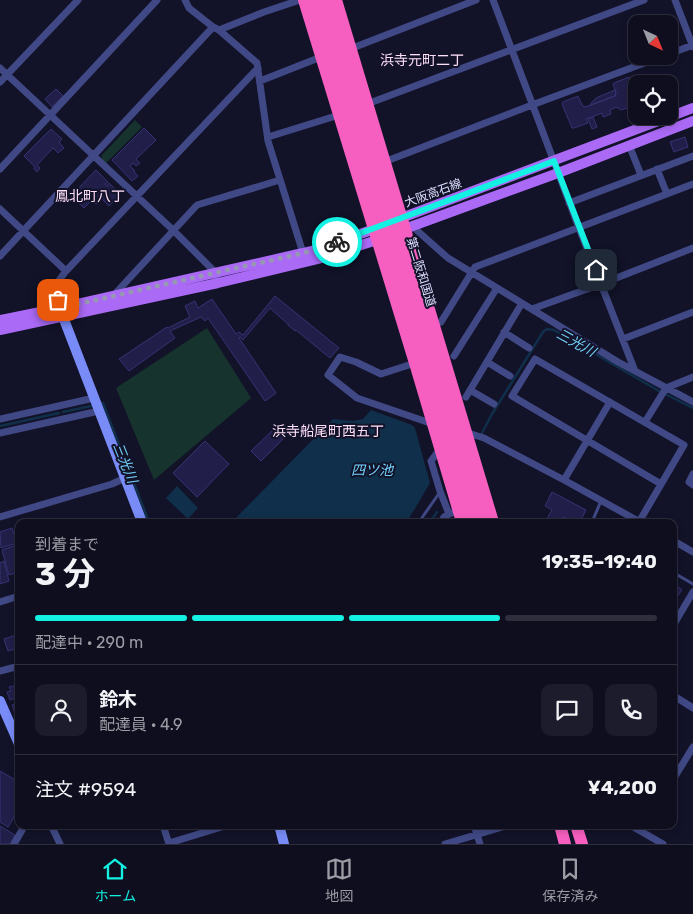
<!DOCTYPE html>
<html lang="ja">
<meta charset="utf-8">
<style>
:root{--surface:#0e0e1f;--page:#1c1c2c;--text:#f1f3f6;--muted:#9b9ca4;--line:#2e2e3d;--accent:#14f1e3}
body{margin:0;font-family:Rubik,"Noto Sans JP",sans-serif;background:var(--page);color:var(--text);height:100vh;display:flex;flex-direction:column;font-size:19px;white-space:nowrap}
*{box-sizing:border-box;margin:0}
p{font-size:16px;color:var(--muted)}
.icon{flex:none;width:28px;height:28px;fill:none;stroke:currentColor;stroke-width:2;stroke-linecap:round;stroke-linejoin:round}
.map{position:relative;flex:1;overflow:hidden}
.panel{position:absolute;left:15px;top:519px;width:662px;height:310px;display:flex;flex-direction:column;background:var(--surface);border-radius:10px;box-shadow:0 2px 8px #0003,0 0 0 1px var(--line)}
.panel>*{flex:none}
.needle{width:32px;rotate:137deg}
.fabs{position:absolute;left:628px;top:15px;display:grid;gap:10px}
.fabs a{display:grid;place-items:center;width:50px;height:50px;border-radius:10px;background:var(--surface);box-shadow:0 2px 8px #0003,0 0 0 1px var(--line);font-size:25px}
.pin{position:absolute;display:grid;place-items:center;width:42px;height:42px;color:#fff;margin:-21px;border-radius:10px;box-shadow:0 2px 8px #0006}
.courier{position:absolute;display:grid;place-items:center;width:50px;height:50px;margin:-25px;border:4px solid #14f1e3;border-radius:50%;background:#fff;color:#222;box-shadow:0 1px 6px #0007}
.head em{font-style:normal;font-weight:700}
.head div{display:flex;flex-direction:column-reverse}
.head{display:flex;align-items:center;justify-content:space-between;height:85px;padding:0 20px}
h1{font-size:32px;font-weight:700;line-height:38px}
.bar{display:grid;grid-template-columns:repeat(4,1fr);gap:8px 5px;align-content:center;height:60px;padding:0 20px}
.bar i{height:6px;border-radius:4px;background:var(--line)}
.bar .selected{background:var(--accent)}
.bar p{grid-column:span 4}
.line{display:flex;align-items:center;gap:12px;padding:0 20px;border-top:1px solid var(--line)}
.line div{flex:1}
.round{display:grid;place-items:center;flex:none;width:52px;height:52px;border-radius:10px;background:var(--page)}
.dock{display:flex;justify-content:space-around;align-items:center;height:70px;border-top:1px solid var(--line);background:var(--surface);font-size:14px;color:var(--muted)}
.dock a{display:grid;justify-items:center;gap:2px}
.dock .selected{color:var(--accent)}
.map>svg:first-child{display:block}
</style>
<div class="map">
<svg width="693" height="844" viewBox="0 0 693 844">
<rect width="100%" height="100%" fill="#121229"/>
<path fill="#16332d" d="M135,120L142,127L106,163L102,159V155Z
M207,328L251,398L154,480L116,388Z"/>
<path fill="#102f4a" d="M371,410L412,425L415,428L430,483L407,522H232L333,419L353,421L363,419Z
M177,486L198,508L188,519L166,498Z"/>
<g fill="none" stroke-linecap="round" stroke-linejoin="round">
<path stroke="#102f4a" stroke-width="2.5" d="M665,394L693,408
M101,403H103L149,522
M63,412L91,406
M0,426L59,413
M482,433L492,414L543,332L547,329L554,330L659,391
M430,522L437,512"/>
</g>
<path fill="#211f49" stroke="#353374" d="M629,77L630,78L636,93V105L621,110L616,107L610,110L611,114L603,117L602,113L586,119L588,123L574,128H572L562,104L563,102L578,96L582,105L585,107L615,96L616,93L613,84L614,83Z
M56,89L63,96L52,107L45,99Z
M615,90L616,93L615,96L591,105V103L596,98Z
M593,117L597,127L592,129L588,119Z
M144,128L156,140L136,159L140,163L136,166L133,163L130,166L135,171L134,172L138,176L132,181L112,160Z
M51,129L62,139L59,142L64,148L58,153L53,148L37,165L40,168L37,172L34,169L35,167L24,156Z
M685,137L688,147L674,152L670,142Z
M96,170L108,182L105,184L107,186L109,183L120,194L109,206L102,199L96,204L92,200L84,208L71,196Z
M275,296L339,348L330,358L296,330L295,331L288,325V324L270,308L243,340L240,337L239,338L276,393L265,401L208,318L205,321L201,317L170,331L175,338L129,371L119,359L167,327L168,328L190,317L185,306L195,301L198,308L212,299L236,334L239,332L243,335Z
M276,427L285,437L261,461L251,451Z
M205,441L229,464L197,497L173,473Z
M552,492L586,510L580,522H573L563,517L560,522H545L552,510L545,506Z
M12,528L17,543L1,548L0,532Z
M19,544V572L9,575L2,550Z
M4,561L9,581L0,584V563Z
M676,585L682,590L674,601V588Z
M19,634V648L8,651L4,639Z
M17,685L19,689V697L10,700L7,692L11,691L9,687Z
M19,703V724L12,705Z
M0,771L19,782V786L17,789L19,790V809L8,827L0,822Z
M0,826L15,835L10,844H0Z"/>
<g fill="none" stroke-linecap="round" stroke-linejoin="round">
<path stroke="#404985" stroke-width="3" d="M419,522L440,492
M592,522L601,501
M674,573L693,584"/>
<path stroke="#404985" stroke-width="7" d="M185,0L189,8L213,27L219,30L257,63L268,141L303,253
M493,0L579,228L635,371
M675,0L693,47
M219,30L264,12L300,0
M350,49L476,0
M669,54L693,45
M0,68L173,230L216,273L218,283
M260,81L321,57
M0,82L78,0
M367,104L644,0
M268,137L339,115
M629,145L641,175
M384,162L532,105L663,56
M0,169L157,0
M657,169L667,194
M569,203L693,156
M0,209L66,271
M412,226L448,258L618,362L693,402
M0,256L213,27
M113,296L197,205L280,180
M60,308L54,287L66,271L258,68
M532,309L601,284L693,248
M441,322L475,267L693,184
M504,332L529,348
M623,339L693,312
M454,356L497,288
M487,362L510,376
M415,363L381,374L356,362L340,357L328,375L357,398L433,424
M470,390L494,404
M466,397L522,303
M0,419L94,398
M645,422L666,388L693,377
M465,432L484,438L564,480L640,522
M0,433L99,411
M440,449L431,461L440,491L449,514L458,511
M693,474L689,482L693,485
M564,480L610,402
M0,517L112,484L125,478
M441,522L444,517L449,514
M639,522L684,445L535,359L512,396L661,484
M674,541L693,552
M0,602L19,596
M674,624L693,592
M0,671L19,666
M674,696L693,708
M674,778L693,747
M51,825L60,844
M163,825L169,844
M474,825L480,844
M630,825L663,844
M169,843L228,825
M14,844L25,825
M445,844L509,825"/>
<path stroke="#798bf7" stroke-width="10" d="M60,309L142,522
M0,701L19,744
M279,825L284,844"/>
<path stroke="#ab6af6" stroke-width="10" d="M396,220L693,108
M399,231L558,173L693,121
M0,320L60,308L303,253L315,250L380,227
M0,330L218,283L318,259L383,238"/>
<path stroke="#f65fc0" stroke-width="12" d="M304,0L415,363L462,522
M336,0L493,522
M560,825L565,844
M576,825L582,844"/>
<path stroke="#f65fc0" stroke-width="12" d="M314,0L472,522
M324,0L483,522"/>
</g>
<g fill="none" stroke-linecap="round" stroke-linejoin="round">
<path stroke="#9597b3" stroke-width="5" stroke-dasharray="0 9" d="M58,300L60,308L303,253L337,242"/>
<path stroke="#14f1e3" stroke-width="6" d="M337,242L554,161L596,270"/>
</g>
<g text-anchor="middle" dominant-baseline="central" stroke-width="4" stroke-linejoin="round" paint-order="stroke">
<g font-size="12" fill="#dcdefd" stroke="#121229">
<text transform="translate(433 193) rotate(-20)">大阪高石線</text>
<text transform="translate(421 272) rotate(73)">第二阪和国道</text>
</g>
<g font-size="14" fill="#fddef7" stroke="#121229">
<text x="422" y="60">浜寺元町二丁</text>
<text x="90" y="196">鳳北町八丁</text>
<text x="328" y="431">浜寺船尾町西五丁</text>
</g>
<g font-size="14" font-style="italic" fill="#71cff7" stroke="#121229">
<text transform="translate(576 343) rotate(29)">三光川</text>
<text transform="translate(125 463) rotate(68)">三光川</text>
<text x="372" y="470">四ツ池</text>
</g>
</g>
</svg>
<div class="fabs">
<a><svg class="needle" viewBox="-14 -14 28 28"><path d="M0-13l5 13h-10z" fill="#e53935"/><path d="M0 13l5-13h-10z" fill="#9b9ca4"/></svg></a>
<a><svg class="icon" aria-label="locate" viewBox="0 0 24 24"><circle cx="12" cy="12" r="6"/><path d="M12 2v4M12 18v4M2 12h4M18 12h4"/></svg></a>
</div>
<div class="pin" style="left:58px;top:300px;background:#ea580c"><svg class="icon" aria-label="bag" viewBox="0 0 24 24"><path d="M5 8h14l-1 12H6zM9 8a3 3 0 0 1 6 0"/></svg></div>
<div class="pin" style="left:596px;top:270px;background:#1f2937"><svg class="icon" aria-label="home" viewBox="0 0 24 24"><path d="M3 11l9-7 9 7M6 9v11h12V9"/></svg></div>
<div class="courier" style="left:337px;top:242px"><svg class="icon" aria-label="bike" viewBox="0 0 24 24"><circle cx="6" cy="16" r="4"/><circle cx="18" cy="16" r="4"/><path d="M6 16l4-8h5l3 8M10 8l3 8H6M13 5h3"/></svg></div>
<section class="panel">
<div class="head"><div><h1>3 分</h1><p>到着まで</p></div><em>19:35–19:40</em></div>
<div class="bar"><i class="selected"></i><i class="selected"></i><i class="selected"></i><i></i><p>配達中 · 290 m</p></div>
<div class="line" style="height:90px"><a class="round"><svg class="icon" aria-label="person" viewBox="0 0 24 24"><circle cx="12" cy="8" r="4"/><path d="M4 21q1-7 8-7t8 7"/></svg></a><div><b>鈴木</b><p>配達員 · 4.9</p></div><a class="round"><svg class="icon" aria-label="chat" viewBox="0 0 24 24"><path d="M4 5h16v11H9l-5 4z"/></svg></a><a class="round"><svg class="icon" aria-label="phone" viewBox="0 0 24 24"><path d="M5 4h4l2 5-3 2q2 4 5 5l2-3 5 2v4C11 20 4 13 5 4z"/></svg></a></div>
<div class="line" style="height:65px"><div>注文 #9594</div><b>¥4,200</b></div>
</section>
</div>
<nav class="dock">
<a class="selected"><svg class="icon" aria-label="home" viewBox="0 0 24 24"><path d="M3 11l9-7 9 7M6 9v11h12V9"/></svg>ホーム</a>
<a><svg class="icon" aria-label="map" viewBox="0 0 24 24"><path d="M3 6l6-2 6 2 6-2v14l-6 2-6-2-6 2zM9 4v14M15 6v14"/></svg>地図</a>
<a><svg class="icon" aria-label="saved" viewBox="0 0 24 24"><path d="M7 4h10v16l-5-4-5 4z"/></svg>保存済み</a>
</nav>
